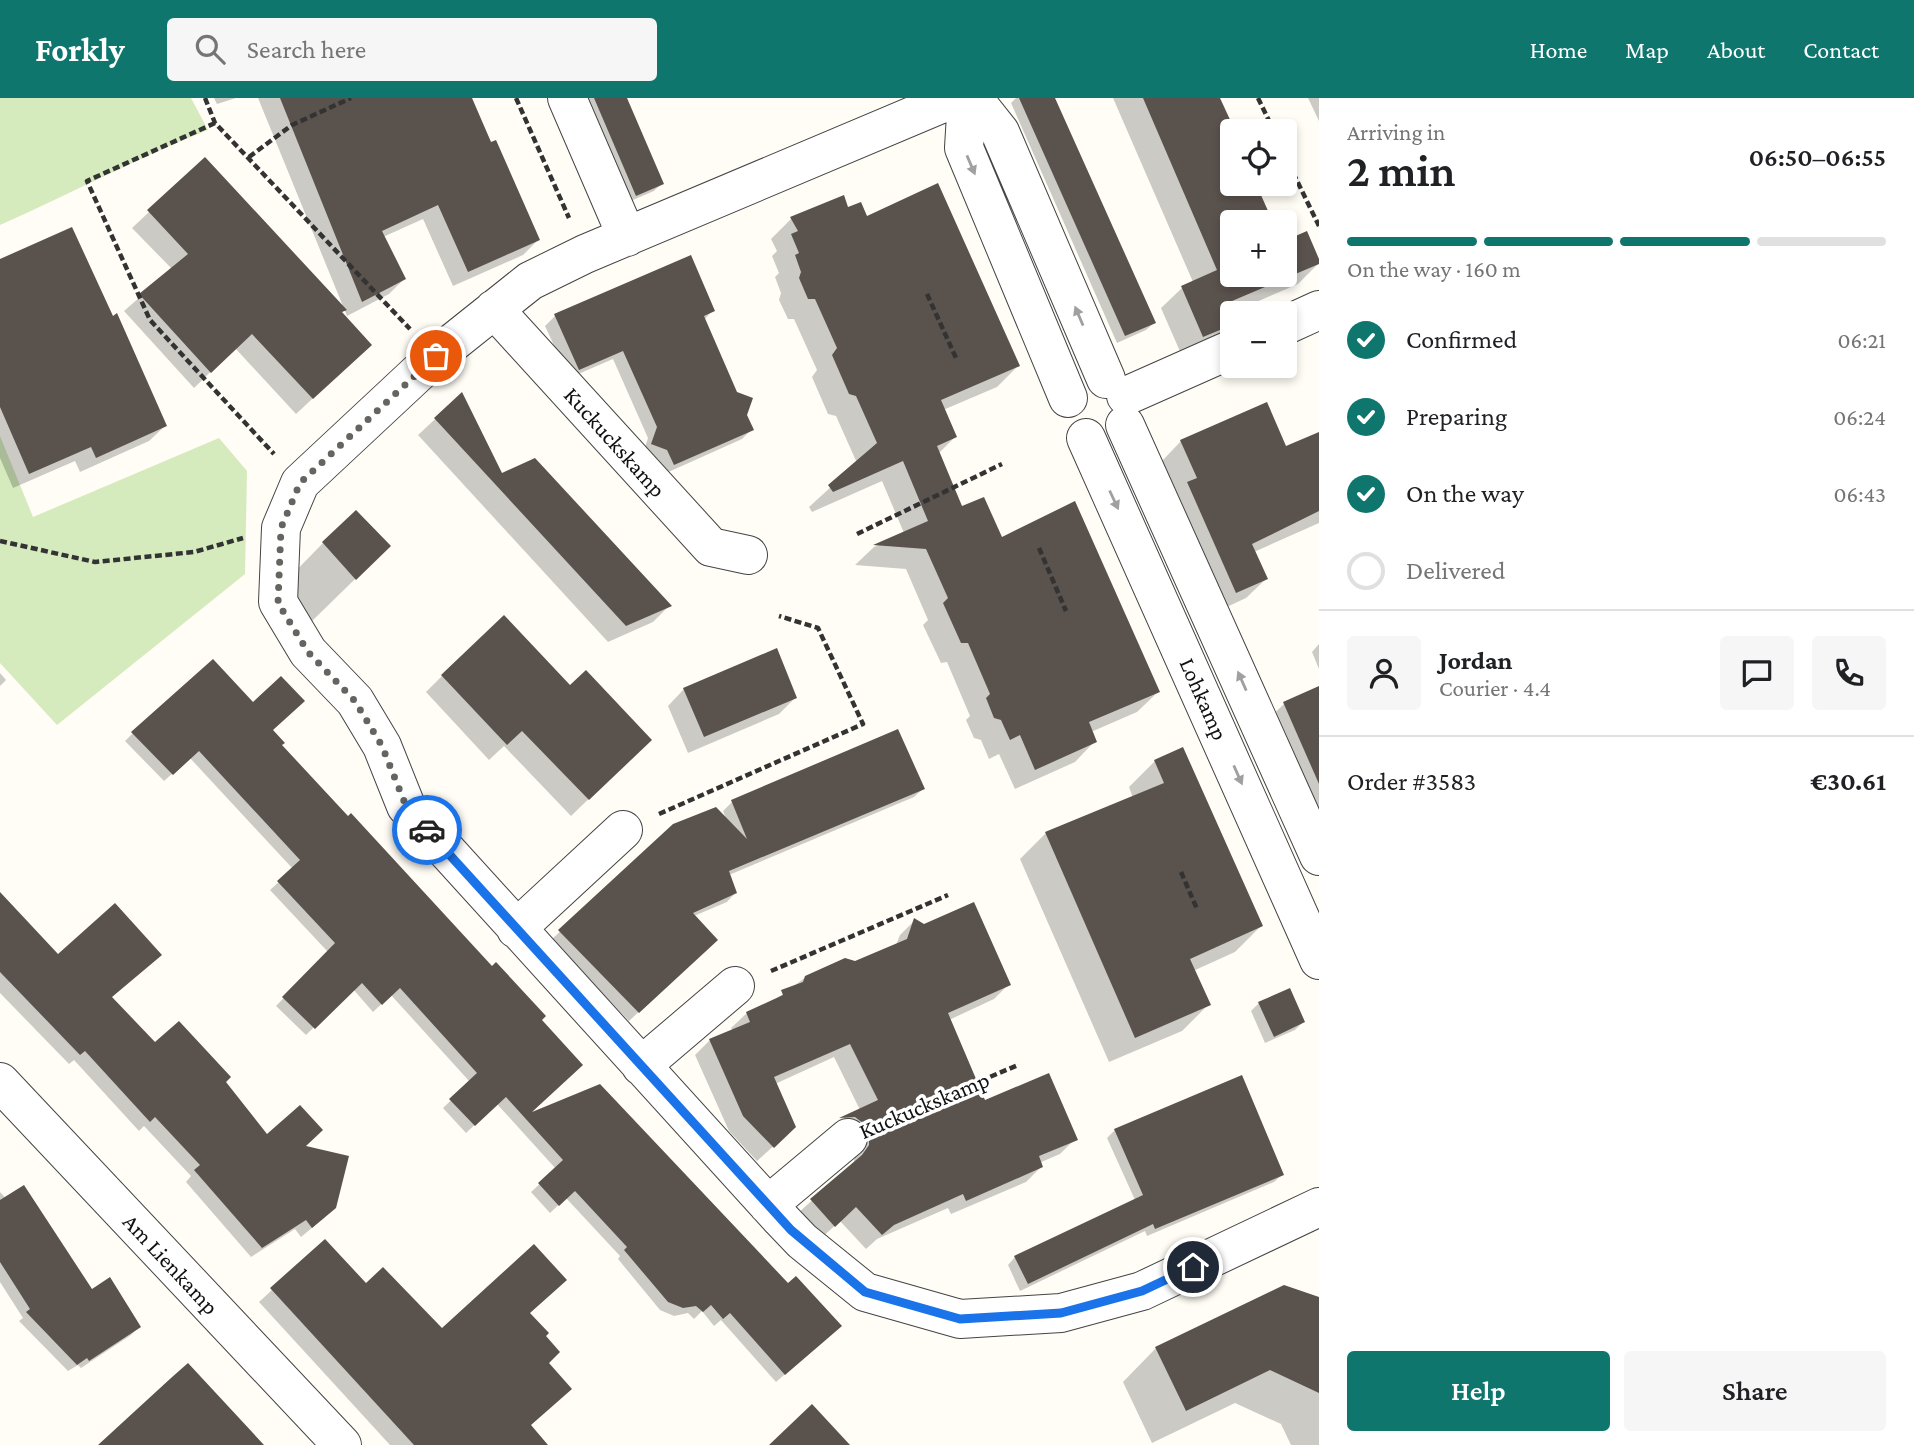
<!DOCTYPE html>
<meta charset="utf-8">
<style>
:root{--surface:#fff;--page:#f6f6f6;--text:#202124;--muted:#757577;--line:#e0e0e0;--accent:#0f766e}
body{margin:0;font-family:"Crimson Pro",serif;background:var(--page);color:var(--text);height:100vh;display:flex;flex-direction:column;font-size:26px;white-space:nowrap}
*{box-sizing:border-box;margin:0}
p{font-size:23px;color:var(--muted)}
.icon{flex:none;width:38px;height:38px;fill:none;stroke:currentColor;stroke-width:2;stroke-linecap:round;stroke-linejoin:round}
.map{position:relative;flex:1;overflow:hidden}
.panel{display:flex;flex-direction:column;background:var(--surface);width:595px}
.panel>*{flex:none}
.tools{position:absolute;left:1220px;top:21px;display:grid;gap:14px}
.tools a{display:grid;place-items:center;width:77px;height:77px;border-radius:7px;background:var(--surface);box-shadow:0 4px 10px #0003;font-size:35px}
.pin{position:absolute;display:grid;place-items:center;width:60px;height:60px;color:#fff;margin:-30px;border:4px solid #fff;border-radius:50%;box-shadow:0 2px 7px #0007}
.courier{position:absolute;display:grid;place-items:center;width:70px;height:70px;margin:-35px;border:5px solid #1a73e8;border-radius:50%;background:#fff;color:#222;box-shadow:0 2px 9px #0007}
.overview em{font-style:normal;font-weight:600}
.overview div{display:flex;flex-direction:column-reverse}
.overview{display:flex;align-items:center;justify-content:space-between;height:119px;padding:0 28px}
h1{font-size:46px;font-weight:600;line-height:52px}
.bar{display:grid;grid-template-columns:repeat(4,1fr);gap:10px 7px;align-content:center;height:84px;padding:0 28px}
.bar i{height:9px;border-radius:5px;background:var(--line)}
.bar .active{background:var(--accent)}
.bar p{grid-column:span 4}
.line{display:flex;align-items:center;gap:18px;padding:0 28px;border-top:2px solid var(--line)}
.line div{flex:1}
.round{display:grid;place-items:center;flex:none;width:74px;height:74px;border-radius:7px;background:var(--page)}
ol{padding:0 28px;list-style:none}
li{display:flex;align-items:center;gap:21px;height:77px}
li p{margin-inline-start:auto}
li .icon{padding:7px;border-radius:50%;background:var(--accent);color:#fff;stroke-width:4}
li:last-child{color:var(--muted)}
li i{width:38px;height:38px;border:4px solid var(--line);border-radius:50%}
.primary-button{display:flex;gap:14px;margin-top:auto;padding:14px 28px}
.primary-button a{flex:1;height:80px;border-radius:7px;background:var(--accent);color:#fff;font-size:28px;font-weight:600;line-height:80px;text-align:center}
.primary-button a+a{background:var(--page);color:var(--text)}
header{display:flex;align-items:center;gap:42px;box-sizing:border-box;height:98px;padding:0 35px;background:var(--accent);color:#fff}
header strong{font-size:33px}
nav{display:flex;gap:38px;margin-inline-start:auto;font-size:24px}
.search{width:490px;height:63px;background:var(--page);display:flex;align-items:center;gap:18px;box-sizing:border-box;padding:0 24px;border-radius:7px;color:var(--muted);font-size:26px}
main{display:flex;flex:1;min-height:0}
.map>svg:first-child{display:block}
</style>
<header>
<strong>Forkly</strong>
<div class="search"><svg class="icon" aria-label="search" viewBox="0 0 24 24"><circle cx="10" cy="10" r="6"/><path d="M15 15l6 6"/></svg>Search here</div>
<nav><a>Home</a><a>Map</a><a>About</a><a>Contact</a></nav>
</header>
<main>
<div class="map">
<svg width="1319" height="1347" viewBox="0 0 1319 1347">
<rect width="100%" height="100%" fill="#fffdf5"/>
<path fill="#d5ebbd" d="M0,0H191L208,32C137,60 70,96 0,127Z
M0,338L33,419L219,340L247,373L245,476L57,627L0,565Z"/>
<path fill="#0003" d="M214,0H236L217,6Z
M258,0H470L538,142L523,157L453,188L423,121L383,139L404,181L389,196L347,218Z
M583,0H625L662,85L654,93L628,104Z
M1016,0H1053L1154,225L1146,232L1117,245L1011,5Z
M1113,0H1219L1232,31L1224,39L1232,57V86H1245L1250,98L1259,93L1272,124H1232V177H1284L1319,165L1298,186L1228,216L1232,226L1212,246L1182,258L1161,210L1182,190L1193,184Z
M1308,0H1319V23Z
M199,67L340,215L353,263L296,316L235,250L194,290L124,213L172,171L132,130Z
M847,111L866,120L1018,268L997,289L943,312L955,339L938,356L961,411L1001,441L1158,594L1137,614L1091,634L1095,643L1075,664L1015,691L999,656L989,661L981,642L974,640L966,622L970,618L947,564L941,565L923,527L928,522L906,471L855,467L874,449L904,435L882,383L812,414L809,409L857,365L836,318L828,316L812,279L817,272L794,221H788L779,202L781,195L775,179L779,175L772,158L777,153L771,141L791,121Z
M0,163L165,328L149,343L80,374L75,363L13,390L0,360Z
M713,212L704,222L752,331L742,341L664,376L658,361L643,355L648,340L613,261L569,280L545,228L555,218Z
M461,297L501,378L669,508L653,524L608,544L418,337Z
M1319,336V425L1254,454L1266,481L1246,500L1216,514L1162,363L1181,343L1285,351Z
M323,445L389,448L312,523L281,488Z
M1319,546V571L1312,554Z
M0,575L6,582L0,588Z
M442,578L633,658L571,718L504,648L489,662L426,594Z
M684,591L795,600L779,616L688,655L668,608Z
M1316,591L1319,598V749L1264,625L1284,606Z
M271,633L280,647L540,922L526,1018L831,1236L776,1284L721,1222L714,1228L702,1213L694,1221L688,1215L674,1218L660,1212L618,1161L620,1158L566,1100L550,1115L531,1094L556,1071L497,1006L466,1035L443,1010L470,984L391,897L373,914L353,891L306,937L276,908L328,854L270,792L293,771L190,660L164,683L125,643L133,635Z
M1155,663L1261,828L1235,854L1193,873L1208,907L1182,933L1109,964L1020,761L1046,735L1133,700L1129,689Z
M923,691L914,699L729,777L735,795L727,804L694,818L707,850L629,923L551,842L674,728L727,723L723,713L732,704Z
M0,798L58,859L111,900L155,946L223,984L267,1039L303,1049L324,1120L301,1139L295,1131L251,1159L186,1084L191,1078L144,1028L139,1033L74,962L69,966L0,895Z
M915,822L1009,886L994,901L949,922L985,1004L1075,1041L1060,1056L1039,1065L1041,1069L1026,1084L951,1116L948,1110L877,1141L866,1151L840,1123L819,1142L796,1117L854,1064L855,1051L827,1034L840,1021L860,1012L834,959L775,986L778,1044L757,1063L729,1033L695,957L710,942L733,933L731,930L747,915L772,904L806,879L855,865L896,847L900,837Z
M1259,905L1303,924L1295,932L1265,945L1251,913Z
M1241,979L1282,1077L1274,1084L1147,1138L1145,1133L1020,1193L1008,1167L1015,1159L1135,1102L1107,1040L1115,1032Z
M0,1094L91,1193L139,1229L131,1237L81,1270L78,1267L68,1273L19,1223L23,1220L0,1184Z
M325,1143L366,1188L441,1232L529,1215L543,1238L546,1265L529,1328L546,1347H390L259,1204Z
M1284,1188L1319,1201V1347H1291L1281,1326L1235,1305L1152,1345L1123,1284L1156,1250Z"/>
<path fill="#5a524d" d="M280,0H472L491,44L496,42L540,142L468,174L438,107L382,133L406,181L362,204Z
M594,0H627L664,86L636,98Z
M1019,0H1055L1156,225L1125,238Z
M1143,0H1220L1232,26V86H1256L1273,124H1232V177H1284V143L1307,133L1319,161V166L1232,203V227L1203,239L1181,188L1217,172Z
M205,59L347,212L342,214L372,247L313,301L252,236L211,275L139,196L188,156L147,112Z
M938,85L1020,268L941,302L957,339L937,348L962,408L984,399L1002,439L1075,403L1160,594L1089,624L1097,644L1035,672L1020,637L1010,642L1001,622L994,620L986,600L990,596L968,545H961L943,505L948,500L926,451L873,447L928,423L903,363L833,394L828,387L877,345L856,298L849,296L832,257L837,250L815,201H808L799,180L801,174L795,157L799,155L791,136L798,133L790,119L844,97L848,109L861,104L867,118Z
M72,129L113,218L117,215L167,328L96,360L91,349L29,376L0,309V161Z
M691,157L715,213L704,218L737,294L753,300L747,317L754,332L674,367L667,352L651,346L657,329L623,253L579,272L554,216Z
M462,294L502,375L535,360L672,508L626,528L434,320Z
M1267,304L1286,348L1319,334V413L1252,446L1268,481L1236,495L1187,384L1197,380L1180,342Z
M356,412L391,448L356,482L322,444Z
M504,517L570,587L586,572L652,642L589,702L522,633L507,647L441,577Z
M777,550L797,600L704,639L683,590Z
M213,561L253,604L281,578L305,603L273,632L285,645L282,647L348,718L351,715L492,868L496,864L546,918L542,922L583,967L532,1014L600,986L788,1185L796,1178L842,1228L785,1277L730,1215L723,1221L711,1207L703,1214L696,1208L683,1210L668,1204L624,1152L627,1149L575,1093L559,1108L538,1085L563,1062L506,999L475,1028L449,1001L477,975L400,890L382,907L362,885L315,931L282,899L335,845L277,783L300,762L199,653L173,677L131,634Z
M1319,588V686L1283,604Z
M898,631L925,691L729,773L737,795L693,815L718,842L639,915L558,832L673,726L716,709L747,741L731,702Z
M1183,649L1263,828L1190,861L1211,907L1135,940L1045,734L1164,685L1154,662Z
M0,794L58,856L115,805L162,857L112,899L155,944L179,923L231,979L226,984L267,1036L300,1007L323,1032L306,1048L349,1058L336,1110L312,1130L306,1122L262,1150L194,1072L200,1067L155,1019L150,1024L85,953L80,957L0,874Z
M974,804L1011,887L948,915L985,1002L1049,975L1078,1042L1039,1058L1043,1069L966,1103L963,1096L894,1127L882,1137L856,1109L835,1129L810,1101L862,1057L869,1047V1036L864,1026L855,1019L839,1020L878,1002L850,946L774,979L796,1029L774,1050L743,1018L709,941L750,924L746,914L783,897L781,892L803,884L805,878L845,860L855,863L907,841L914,820L924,826Z
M1290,890L1305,924L1274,939L1258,904Z
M1242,977L1284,1077L1155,1131L1153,1126L1028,1186L1014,1158L1143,1097L1114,1031Z
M24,1087L92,1191L110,1179L141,1229L89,1263L87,1260L77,1267L26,1214L30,1211L0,1164V1102Z
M325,1141L366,1185L383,1169L442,1230L534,1146L567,1182L530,1215L549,1235L546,1238L560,1254L549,1265L572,1291L531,1327L548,1347H414L270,1190Z
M1284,1187L1319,1199V1295L1270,1272L1186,1313L1155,1249Z
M188,1265L264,1347H98L171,1280Z
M812,1306L850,1347H769Z"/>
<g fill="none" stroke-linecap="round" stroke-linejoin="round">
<defs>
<path id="minor" d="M567,0L627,139
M955,0L585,156L530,183L436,258L300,385L281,430L278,504L308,554L355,603L382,648L406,708L781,1121L802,1143L865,1194L960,1221L1061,1215L1142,1193L1319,1109
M967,0L964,50L1068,300
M973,0L1000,34L1106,281
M494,211L711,449L748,457
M1284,228L1319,212
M1126,298L1232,251
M1125,327L1319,758
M1086,340L1319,862
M516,831L623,732
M641,968L735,888
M0,984L342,1347
M768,1107L848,1040"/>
</defs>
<use href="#minor" stroke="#444" stroke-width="40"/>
<path stroke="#333" stroke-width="4.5" stroke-dasharray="7 3.5" stroke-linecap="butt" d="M205,0L215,25L410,231
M516,0L569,120
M1258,0L1274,33
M215,25L87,83L150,222L274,356
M1284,56L1319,128
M249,59L292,27L351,0
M927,196L956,260
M857,436L1002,366
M0,443L95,464L194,454L243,440
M1039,450L1066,513
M659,716L863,626L818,530L779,518
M1181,774L1197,811
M771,873L948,797
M884,1024L1018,967"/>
<use href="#minor" stroke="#fff" stroke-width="38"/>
</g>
<defs><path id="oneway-solid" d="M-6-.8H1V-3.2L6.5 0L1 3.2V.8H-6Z" transform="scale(1.75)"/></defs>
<g fill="#a0a0a0">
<use href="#oneway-solid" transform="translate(971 67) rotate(67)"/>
<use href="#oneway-solid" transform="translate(1079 218) rotate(-113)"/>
<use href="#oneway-solid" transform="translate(1114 402) rotate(65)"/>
<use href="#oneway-solid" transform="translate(1242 583) rotate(-114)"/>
<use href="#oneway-solid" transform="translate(1238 677) rotate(66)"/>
</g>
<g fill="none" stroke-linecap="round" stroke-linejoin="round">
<path stroke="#646461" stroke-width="7" stroke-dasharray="0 12.6" d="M427,732L406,708L382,648L355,603L308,554L278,505L281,430L300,385L436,258"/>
<path stroke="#1a73e8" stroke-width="9" d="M427,732L791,1132L865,1194L960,1221L1061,1215L1142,1193L1193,1169"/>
</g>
<g text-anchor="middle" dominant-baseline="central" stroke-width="7" stroke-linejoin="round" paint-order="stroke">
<g font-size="23" fill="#111" stroke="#fff">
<text transform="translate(615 344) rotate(48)">Kuckuckskamp</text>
<text transform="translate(1204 601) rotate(66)">Lohkamp</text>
<text transform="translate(924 1007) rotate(-23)">Kuckuckskamp</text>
<text transform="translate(171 1166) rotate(47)">Am Lienkamp</text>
</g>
</g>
</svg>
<div class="tools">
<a><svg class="icon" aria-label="locate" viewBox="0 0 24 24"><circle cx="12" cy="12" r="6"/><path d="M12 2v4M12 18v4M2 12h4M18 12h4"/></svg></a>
<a>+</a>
<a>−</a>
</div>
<div class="pin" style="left:436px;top:258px;background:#ea580c"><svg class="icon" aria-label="bag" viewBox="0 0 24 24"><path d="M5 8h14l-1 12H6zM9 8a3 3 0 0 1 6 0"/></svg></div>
<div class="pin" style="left:1193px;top:1169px;background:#1f2937"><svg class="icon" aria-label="home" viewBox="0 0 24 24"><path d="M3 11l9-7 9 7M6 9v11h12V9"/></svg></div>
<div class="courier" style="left:427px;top:732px"><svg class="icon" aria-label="car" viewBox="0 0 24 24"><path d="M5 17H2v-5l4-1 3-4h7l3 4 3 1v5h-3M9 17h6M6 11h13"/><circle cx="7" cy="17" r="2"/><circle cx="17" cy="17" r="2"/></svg></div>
</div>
<section class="panel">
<div class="overview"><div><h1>2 min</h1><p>Arriving in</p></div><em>06:50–06:55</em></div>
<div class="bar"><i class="active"></i><i class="active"></i><i class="active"></i><i></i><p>On the way · 160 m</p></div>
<ol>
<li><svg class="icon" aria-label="check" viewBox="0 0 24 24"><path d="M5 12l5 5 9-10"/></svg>Confirmed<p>06:21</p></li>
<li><svg class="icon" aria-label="check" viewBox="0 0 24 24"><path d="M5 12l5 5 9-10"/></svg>Preparing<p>06:24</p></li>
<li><svg class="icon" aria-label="check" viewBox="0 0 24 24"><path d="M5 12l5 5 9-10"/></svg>On the way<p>06:43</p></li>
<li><i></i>Delivered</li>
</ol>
<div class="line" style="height:126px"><a class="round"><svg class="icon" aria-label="person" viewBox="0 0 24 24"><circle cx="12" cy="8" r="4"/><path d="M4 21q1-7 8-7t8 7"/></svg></a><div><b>Jordan</b><p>Courier · 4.4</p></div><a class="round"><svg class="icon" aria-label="chat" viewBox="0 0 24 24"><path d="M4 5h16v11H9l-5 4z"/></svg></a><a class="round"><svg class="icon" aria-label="phone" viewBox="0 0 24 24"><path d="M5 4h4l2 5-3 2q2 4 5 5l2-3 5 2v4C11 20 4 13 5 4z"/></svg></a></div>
<div class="line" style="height:91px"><div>Order #3583</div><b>€30.61</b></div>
<div class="primary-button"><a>Help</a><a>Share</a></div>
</section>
</main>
